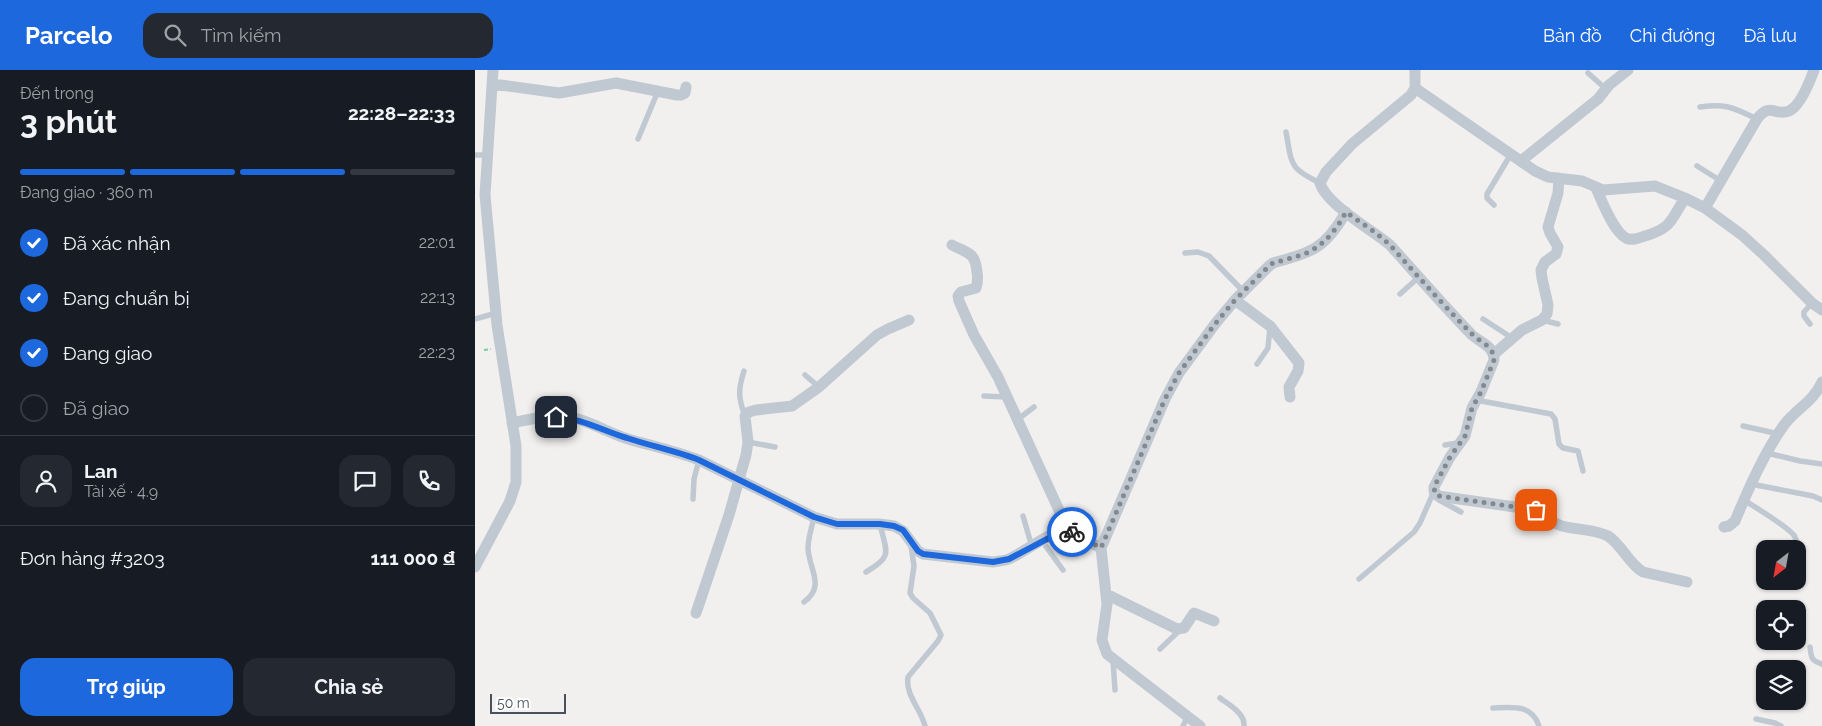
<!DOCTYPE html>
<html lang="vi">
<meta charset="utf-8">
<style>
:root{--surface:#171b24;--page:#242831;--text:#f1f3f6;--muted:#9ea1a6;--line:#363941;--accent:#1e68dd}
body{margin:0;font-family:Raleway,sans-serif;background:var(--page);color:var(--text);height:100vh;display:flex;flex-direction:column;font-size:19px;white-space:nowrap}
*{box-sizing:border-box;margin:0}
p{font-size:16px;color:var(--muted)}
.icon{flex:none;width:28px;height:28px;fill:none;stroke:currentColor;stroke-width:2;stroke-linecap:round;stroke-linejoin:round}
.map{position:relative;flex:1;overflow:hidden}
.drawer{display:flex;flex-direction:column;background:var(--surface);width:475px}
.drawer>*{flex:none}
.needle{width:32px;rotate:211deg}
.buttons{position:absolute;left:1281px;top:470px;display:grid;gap:10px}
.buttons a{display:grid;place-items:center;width:50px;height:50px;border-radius:10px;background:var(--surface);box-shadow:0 1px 4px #0004;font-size:25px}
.scale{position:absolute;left:15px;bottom:12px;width:76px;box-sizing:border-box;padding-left:5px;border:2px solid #48525c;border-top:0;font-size:14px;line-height:18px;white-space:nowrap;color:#48525c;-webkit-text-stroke:4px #fff;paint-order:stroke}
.pin{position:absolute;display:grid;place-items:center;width:42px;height:42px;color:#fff;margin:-21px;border-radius:10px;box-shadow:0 2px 8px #0006}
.courier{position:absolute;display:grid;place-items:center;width:50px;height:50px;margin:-25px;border:4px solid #1e68dd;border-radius:50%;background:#fff;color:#222;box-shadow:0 1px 6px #0007}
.head em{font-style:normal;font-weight:700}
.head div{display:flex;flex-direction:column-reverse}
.head{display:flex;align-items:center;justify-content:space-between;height:85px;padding:0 20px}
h1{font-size:32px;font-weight:700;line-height:38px}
.bar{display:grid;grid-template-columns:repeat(4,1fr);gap:8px 5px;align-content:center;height:60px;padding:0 20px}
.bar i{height:6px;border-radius:4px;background:var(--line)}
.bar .current{background:var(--accent)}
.bar p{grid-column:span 4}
.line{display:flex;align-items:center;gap:12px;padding:0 20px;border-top:1px solid var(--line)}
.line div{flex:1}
.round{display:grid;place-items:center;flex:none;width:52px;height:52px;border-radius:15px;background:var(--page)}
ol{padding:0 20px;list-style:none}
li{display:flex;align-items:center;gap:15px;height:55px}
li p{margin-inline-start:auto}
li .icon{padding:5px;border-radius:50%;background:var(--accent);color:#fff;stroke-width:4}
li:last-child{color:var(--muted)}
li i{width:28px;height:28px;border:2px solid var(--line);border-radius:50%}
.action{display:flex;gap:10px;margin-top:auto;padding:10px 20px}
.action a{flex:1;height:58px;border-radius:15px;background:var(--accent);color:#fff;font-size:20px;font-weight:700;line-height:58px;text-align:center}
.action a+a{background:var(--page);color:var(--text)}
header{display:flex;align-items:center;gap:30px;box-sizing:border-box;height:70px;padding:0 25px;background:var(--accent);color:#fff}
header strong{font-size:24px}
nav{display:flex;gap:28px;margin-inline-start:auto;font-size:18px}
.search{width:350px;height:45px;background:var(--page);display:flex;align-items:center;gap:12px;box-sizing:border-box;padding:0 18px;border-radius:15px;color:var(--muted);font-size:19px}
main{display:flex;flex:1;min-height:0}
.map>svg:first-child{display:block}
</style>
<header>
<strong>Parcelo</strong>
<div class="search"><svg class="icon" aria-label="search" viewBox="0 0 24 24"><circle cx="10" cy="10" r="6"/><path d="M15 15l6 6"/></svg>Tìm kiếm</div>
<nav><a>Bản đồ</a><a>Chỉ đường</a><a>Đã lưu</a></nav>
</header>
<main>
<section class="drawer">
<div class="head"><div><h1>3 phút</h1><p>Đến trong</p></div><em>22:28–22:33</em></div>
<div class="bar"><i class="current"></i><i class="current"></i><i class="current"></i><i></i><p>Đang giao · 360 m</p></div>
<ol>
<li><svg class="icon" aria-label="check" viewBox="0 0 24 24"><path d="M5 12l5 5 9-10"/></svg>Đã xác nhận<p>22:01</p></li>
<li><svg class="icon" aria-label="check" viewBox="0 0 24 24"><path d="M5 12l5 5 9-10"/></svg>Đang chuẩn bị<p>22:13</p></li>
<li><svg class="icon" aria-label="check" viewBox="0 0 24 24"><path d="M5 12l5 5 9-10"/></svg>Đang giao<p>22:23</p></li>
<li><i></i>Đã giao</li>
</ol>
<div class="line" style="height:90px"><a class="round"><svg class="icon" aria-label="person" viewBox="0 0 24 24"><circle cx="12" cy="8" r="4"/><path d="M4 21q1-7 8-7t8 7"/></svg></a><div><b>Lan</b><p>Tài xế · 4.9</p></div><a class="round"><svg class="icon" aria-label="chat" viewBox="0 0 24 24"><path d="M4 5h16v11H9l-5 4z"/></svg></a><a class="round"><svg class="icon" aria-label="phone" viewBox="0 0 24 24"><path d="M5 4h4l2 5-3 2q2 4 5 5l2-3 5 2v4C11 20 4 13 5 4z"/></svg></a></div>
<div class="line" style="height:65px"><div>Đơn hàng #3203</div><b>111 000 ₫</b></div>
<div class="action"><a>Trợ giúp</a><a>Chia sẻ</a></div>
</section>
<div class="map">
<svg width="1347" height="656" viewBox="0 0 1347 656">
<rect width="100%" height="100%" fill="#f2efef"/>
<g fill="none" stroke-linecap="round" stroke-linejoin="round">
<path stroke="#78cba6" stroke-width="2" stroke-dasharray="4 2.5" stroke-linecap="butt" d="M9,280L16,279"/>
<path stroke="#c0c9d1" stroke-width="5.5" d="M1113,3L1131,19
M1225,37C1251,33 1259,38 1282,49
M811,62C817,95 814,98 845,113
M163,69L183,21
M0,85H13
M1222,96L1246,111
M1019,135L1012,128V124L1036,84
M710,183L723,182L734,186L768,221
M925,224L944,207
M0,249L21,243
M1008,249L1037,268
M1067,250L1083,254
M1335,254L1329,246V242L1337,233
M782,294L793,278L795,257
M269,301C263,320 263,327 270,346
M330,305L344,317
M509,326L531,327
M1001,330L1076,344L1080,349L1084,374L1088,378L1103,381L1108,401
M542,350L559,337
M1268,356L1304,364
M273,372L300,377
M970,375L983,373
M1292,383L1325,391L1347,394
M1276,414L1338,426L1347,430
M218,429L219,409L224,390
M964,430L986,442
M1269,430C1278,436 1317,459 1320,467C1322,471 1321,475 1320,479
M548,446L557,477
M567,471L588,500
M436,476L439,496L435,523L438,528L455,543L466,565L463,571L433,607C430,625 446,639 450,656
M391,502C419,486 411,482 405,454
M884,509L939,462L945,453L959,421
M329,532C351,516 334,500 333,478C333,468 337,457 339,447
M1335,577C1336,588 1337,591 1347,594
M685,579L706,559
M638,590L640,620
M745,628C754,635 770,643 769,656
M1018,638C1037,637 1057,634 1064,656
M1281,649L1300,653L1306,656
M708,656L713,646"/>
<path stroke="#c0c9d1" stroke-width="11" d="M940,0V18L936,25L877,74L851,102L845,113C851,134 897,160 915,175C942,205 969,236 997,265C1006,273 1019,276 1019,290L1006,322L997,338L990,366L975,387L959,417V421L963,426L1061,440C1069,446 1076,453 1087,456C1102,460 1119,459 1133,466C1147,475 1154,494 1168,502L1212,512
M18,14L84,23L141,13L202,25H206L210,23L211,17
M940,18L1060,101L1073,107L1107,111L1128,120L1180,116L1210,128L1230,138L1267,165L1289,185L1337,233L1347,240
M1046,91L1123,29L1134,15L1153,0
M1121,118C1127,131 1138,161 1151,168C1157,171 1164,168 1170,166C1197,158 1196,150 1210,128
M1230,138L1282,49C1296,31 1300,47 1314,41C1325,36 1335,11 1339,0
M477,175C494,184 500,182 502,202C503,208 503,212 501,218L486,222L483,226L484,231L499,265L523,307L588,449L589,460
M760,230L795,256L824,293L823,301L814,317L815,327
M1019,284L1047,260L1067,250L1072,244L1073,235L1067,208L1066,200L1070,192L1081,184L1083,177L1075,163L1073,157L1083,123L1084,108
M37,353C56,349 75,344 95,347C115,351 134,363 153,369C177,376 201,381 224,390L339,447L362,454H405L419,456L428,461L443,481L448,484L518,492C524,491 529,491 534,489C546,484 580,459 590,460C602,461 615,473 626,478L632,534L627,570L632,584L725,656
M1249,457L1254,456L1260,451C1273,420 1289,383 1309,355C1321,339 1338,332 1347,312
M626,478L690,329L704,303L740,254L760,230L794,196L798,193C837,182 850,179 871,142
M0,497L35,431L41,412V376L22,255L10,125L18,0
M631,524L702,559L709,558L719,543L739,551
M221,543L254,445L271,385L273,372L270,346L274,342L281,340L317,336L344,317L402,265L413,259L434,250"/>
</g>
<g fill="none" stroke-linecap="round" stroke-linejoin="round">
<path stroke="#84898f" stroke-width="5" stroke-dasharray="0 9" d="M597,462L626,478L690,329L704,303L740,254L760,230L794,196L798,193C808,190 819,188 829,184C849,176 861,160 871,142L901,163L915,175C942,205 969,236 997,264C1006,273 1019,276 1019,290L1006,322L997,338L990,366L975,387L959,417L960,424L964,426L1061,440"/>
<path stroke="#1e68dd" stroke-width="6" d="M81,347C107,348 128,361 152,368C176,376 201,381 224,390L339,447L362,454H405L419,456L428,460L443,481L448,484L518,492L534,489L589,460L597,462"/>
</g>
</svg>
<div class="buttons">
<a><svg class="needle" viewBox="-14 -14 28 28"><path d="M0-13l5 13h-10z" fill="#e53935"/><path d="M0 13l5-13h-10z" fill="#9ea1a6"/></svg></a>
<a><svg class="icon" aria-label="locate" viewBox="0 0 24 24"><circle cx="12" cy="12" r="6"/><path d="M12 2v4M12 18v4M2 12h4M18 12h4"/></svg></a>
<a><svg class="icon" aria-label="layers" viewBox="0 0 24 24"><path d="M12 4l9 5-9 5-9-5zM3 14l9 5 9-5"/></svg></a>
</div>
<div class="scale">50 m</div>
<div class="pin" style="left:1061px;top:440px;background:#ea580c"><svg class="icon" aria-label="bag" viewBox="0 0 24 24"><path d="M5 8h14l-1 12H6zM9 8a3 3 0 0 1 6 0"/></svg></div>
<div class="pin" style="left:81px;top:347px;background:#1f2937"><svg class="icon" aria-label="home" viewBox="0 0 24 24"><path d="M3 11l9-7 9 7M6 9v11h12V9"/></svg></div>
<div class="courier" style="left:597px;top:462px"><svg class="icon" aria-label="bike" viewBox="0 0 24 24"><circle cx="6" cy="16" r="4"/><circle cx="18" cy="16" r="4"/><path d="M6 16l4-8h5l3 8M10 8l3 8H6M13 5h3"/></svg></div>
</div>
</main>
